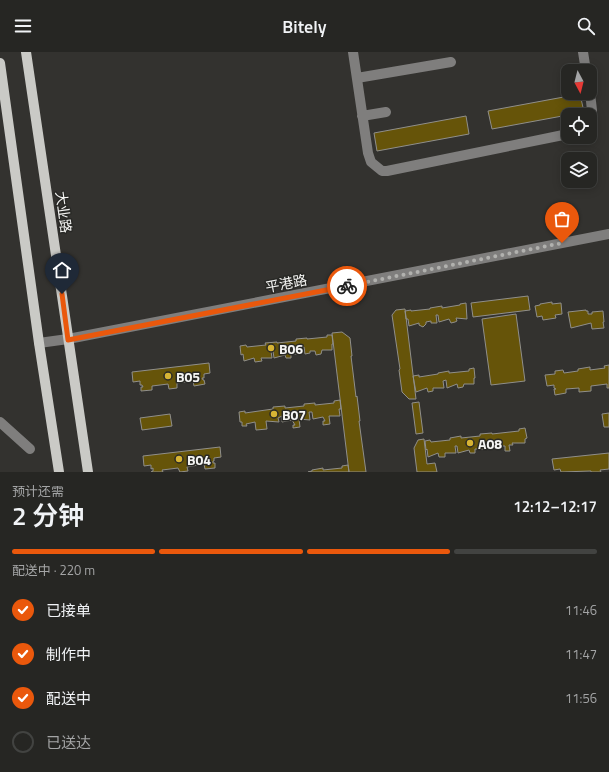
<!DOCTYPE html>
<html lang="zh">
<meta charset="utf-8">
<style>
:root{--surface:#262623;--page:#323230;--text:#f1f3f6;--muted:#a4a5a6;--line:#424341;--accent:#ea580c}
body{margin:0;font-family:"Titillium Web","Noto Sans SC",sans-serif;background:var(--page);color:var(--text);height:100vh;display:flex;flex-direction:column;font-size:15px;white-space:nowrap}
*{box-sizing:border-box;margin:0}
p{font-size:13px;color:var(--muted)}
.icon{flex:none;width:22px;height:22px;fill:none;stroke:currentColor;stroke-width:2;stroke-linecap:round;stroke-linejoin:round}
.map{position:relative;height:420px;overflow:hidden}
.sheet{display:flex;flex-direction:column;background:var(--surface);flex:1}
.sheet>*{flex:none}
.needle{width:26px;rotate:173deg}
.controls{position:absolute;left:561px;top:12px;display:grid;gap:8px}
.controls a{display:grid;place-items:center;width:36px;height:36px;border-radius:8px;background:var(--surface);box-shadow:0 2px 10px #0003,0 0 0 1px var(--line);font-size:20px}
.pin{position:absolute;display:grid;place-items:center;width:34px;height:34px;color:#fff;margin:-41px -17px;border-radius:50% 50% 50% 0;rotate:-45deg;box-shadow:0 0 4px #0007}
.pin .icon{rotate:45deg}
.courier{position:absolute;display:grid;place-items:center;width:40px;height:40px;margin:-20px;border:3px solid #ea580c;border-radius:50%;background:#fff;color:#222;box-shadow:0 1px 5px #0007}
.overview em{font-style:normal;font-weight:600}
.overview div{display:flex;flex-direction:column-reverse}
.overview{display:flex;align-items:center;justify-content:space-between;height:68px;padding:0 12px}
h1{font-size:26px;font-weight:600;line-height:30px}
.bar{display:grid;grid-template-columns:repeat(4,1fr);gap:6px 4px;align-content:center;height:48px;padding:0 12px}
.bar i{height:5px;border-radius:3px;background:var(--line)}
.bar .selected{background:var(--accent)}
.bar p{grid-column:span 4}
ol{padding:0 12px;list-style:none}
li{display:flex;align-items:center;gap:12px;height:44px}
li p{margin-inline-start:auto}
li .icon{padding:4px;border-radius:50%;background:var(--accent);color:#fff;stroke-width:4}
li:last-child{color:var(--muted)}
li i{width:22px;height:22px;border:2px solid var(--line);border-radius:50%}
header{display:flex;justify-content:space-between;align-items:center;height:52px;padding:0 12px;background:var(--surface);font-size:18px;font-weight:600}
.map>svg:first-child{display:block}
</style>
<header><svg class="icon" aria-label="menu" viewBox="0 0 24 24"><path d="M4 6h16M4 12h16M4 18h16"/></svg>Bitely<svg class="icon" aria-label="search" viewBox="0 0 24 24"><circle cx="10" cy="10" r="6"/><path d="M15 15l6 6"/></svg></header>
<div class="map">
<svg width="609" height="420" viewBox="0 0 609 420">
<rect width="100%" height="100%" fill="#33322f"/>
<path fill="#665409" stroke="#908f8b" d="M580,42L584,60L492,77L488,59Z
M466,64L469,82L377,99L374,81Z
M528,244L530,258L473,265L471,251Z
M552,250V252L561,251L562,262L555,263L556,266L543,268L542,264L537,265L535,254L540,253V252Z
M466,251L467,267L456,266L457,269L455,270L451,271L449,267L439,270L438,263H436L437,271H431V269L426,270V272L423,275L419,273V271L409,274L408,267H406L405,259L411,258V259L430,257V256L442,254V256L460,253V252Z
M405,257L416,347H409L402,340L399,318L400,317L392,263L396,258Z
M586,258V259H588V262H592V260L603,259L604,270H603L604,276L592,277L591,271L571,276L568,260Z
M516,262L525,329L491,333L482,267Z
M342,280L350,286L352,304H351L356,345L357,344L360,369H359L366,420H349L332,281Z
M327,283H332L333,292H332V298H322L321,302L316,303L315,299H310V301L305,302L304,295H301L302,302H291V306H286L285,303L274,306L273,299H271L272,306H261L262,309L255,310L254,306L244,309L243,302L241,303L240,294L246,293L247,295L266,293L265,291L277,290V291L296,289V287L307,286V287L327,285Z
M209,311L210,321L204,322V326H202L203,328H204L205,332L194,334L193,329L177,331V336L169,337L168,332L152,334V338L141,339V335H143L142,333H140V329L133,330L132,320Z
M609,313V336H607V332L591,334V339L579,340V336L566,337V341L555,343L554,337H556L554,336V333L547,334L545,323L555,322V319L563,318L564,321L578,319V317L590,315V318L605,316L604,314Z
M474,316L475,326H474V332H464L463,335L458,336L457,332L447,336L446,328L443,329L444,336H433V339L428,340L427,336L416,340L413,324L419,323V325L438,322V321L449,319V321L469,319V317Z
M340,348L341,357H339L340,364H329L330,372L323,373V369H325L323,365L313,367L312,360H309L310,368L299,367L300,375L293,376V373H295L292,368L282,370V364L278,366L279,370L266,369L267,377L256,378L255,370L246,372L247,374H242V370H240L239,360L245,359V361L273,357V355L285,354V356L304,354V352L315,351V353L334,351V349Z
M419,350L423,381L416,382L412,351Z
M609,361V375H604L602,362Z
M170,362L172,374L142,378L140,366Z
M525,376L527,386L525,387V391H512L513,393H509L510,399H505V394H501V393L488,395V391H485L486,397H475V401H470L469,398L458,401L457,394H455L456,401H445V405H439L438,401L428,405L427,397L426,398L425,389L430,388L431,390L450,388V386L461,384V386L480,384V382L492,381V382L519,379V377Z
M424,387L427,412L435,411L437,420H417L414,396L418,388Z
M220,395L221,405L214,406V409H213V411H215V416L205,417L204,412L187,415L188,419L180,420L178,416L162,418L163,420H151L153,419V416L151,417V413L144,414L143,404Z
M609,401V417L600,418L601,420H591V419L561,420L560,417L554,418L552,407Z
M348,413L349,420H308L312,419V418L323,416V418L342,416V414Z"/>
<g fill="none" stroke-linecap="round" stroke-linejoin="round">
<path stroke="#7f7e7d" stroke-width="10" d="M353,0L368,101L371,110L382,119H387L568,82
M583,0L586,19
M357,26L451,10
M590,41L592,58L590,68
M362,64L386,60
M39,291L68,287L609,182
M0,370L30,397"/>
<path stroke="#cacac6" stroke-width="10" d="M26,0L88,420
M0,11L39,291L59,420"/>
</g>
<g fill="none" stroke-linecap="round" stroke-linejoin="round">
<path stroke="#b1b1ae" stroke-width="4" stroke-dasharray="0 7.2" d="M347,234L562,191"/>
<path stroke="#ea580c" stroke-width="5" d="M62,242L68,288L347,234"/>
</g>
<g fill="#d7b434" stroke="#292926" stroke-width="1.5">
<circle cx="271" cy="296" r="4"/>
<circle cx="168" cy="324" r="4"/>
<circle cx="274" cy="362" r="4"/>
<circle cx="470" cy="391" r="4"/>
<circle cx="179" cy="407" r="4"/>
</g>
<g text-anchor="middle" dominant-baseline="central" stroke-width="3" stroke-linejoin="round" paint-order="stroke">
<g font-size="14" fill="#f5f5f3" stroke="#292926">
<text transform="translate(64 160) rotate(82)">大业路</text>
<text transform="translate(286 231) rotate(-11)">平港路</text>
</g>
<g font-size="14" font-weight="bold" fill="#f5f5f3" stroke="#292926" text-anchor="start">
<text x="279" y="296">B06</text>
<text x="176" y="324">B05</text>
<text x="282" y="362">B07</text>
<text x="478" y="391">A08</text>
<text x="187" y="407">B04</text>
</g>
</g>
</svg>
<div class="controls">
<a><svg class="needle" viewBox="-14 -14 28 28"><path d="M0-13l5 13h-10z" fill="#e53935"/><path d="M0 13l5-13h-10z" fill="#a4a5a6"/></svg></a>
<a><svg class="icon" aria-label="locate" viewBox="0 0 24 24"><circle cx="12" cy="12" r="6"/><path d="M12 2v4M12 18v4M2 12h4M18 12h4"/></svg></a>
<a><svg class="icon" aria-label="layers" viewBox="0 0 24 24"><path d="M12 4l9 5-9 5-9-5zM3 14l9 5 9-5"/></svg></a>
</div>
<div class="pin" style="left:562px;top:191px;background:#ea580c"><svg class="icon" aria-label="bag" viewBox="0 0 24 24"><path d="M5 8h14l-1 12H6zM9 8a3 3 0 0 1 6 0"/></svg></div>
<div class="pin" style="left:62px;top:242px;background:#1f2937"><svg class="icon" aria-label="home" viewBox="0 0 24 24"><path d="M3 11l9-7 9 7M6 9v11h12V9"/></svg></div>
<div class="courier" style="left:347px;top:234px"><svg class="icon" aria-label="bike" viewBox="0 0 24 24"><circle cx="6" cy="16" r="4"/><circle cx="18" cy="16" r="4"/><path d="M6 16l4-8h5l3 8M10 8l3 8H6M13 5h3"/></svg></div>
</div>
<section class="sheet">
<div class="overview"><div><h1>2 分钟</h1><p>预计还需</p></div><em>12:12–12:17</em></div>
<div class="bar"><i class="selected"></i><i class="selected"></i><i class="selected"></i><i></i><p>配送中 · 220 m</p></div>
<ol>
<li><svg class="icon" aria-label="check" viewBox="0 0 24 24"><path d="M5 12l5 5 9-10"/></svg>已接单<p>11:46</p></li>
<li><svg class="icon" aria-label="check" viewBox="0 0 24 24"><path d="M5 12l5 5 9-10"/></svg>制作中<p>11:47</p></li>
<li><svg class="icon" aria-label="check" viewBox="0 0 24 24"><path d="M5 12l5 5 9-10"/></svg>配送中<p>11:56</p></li>
<li><i></i>已送达</li>
</ol>
</section>
